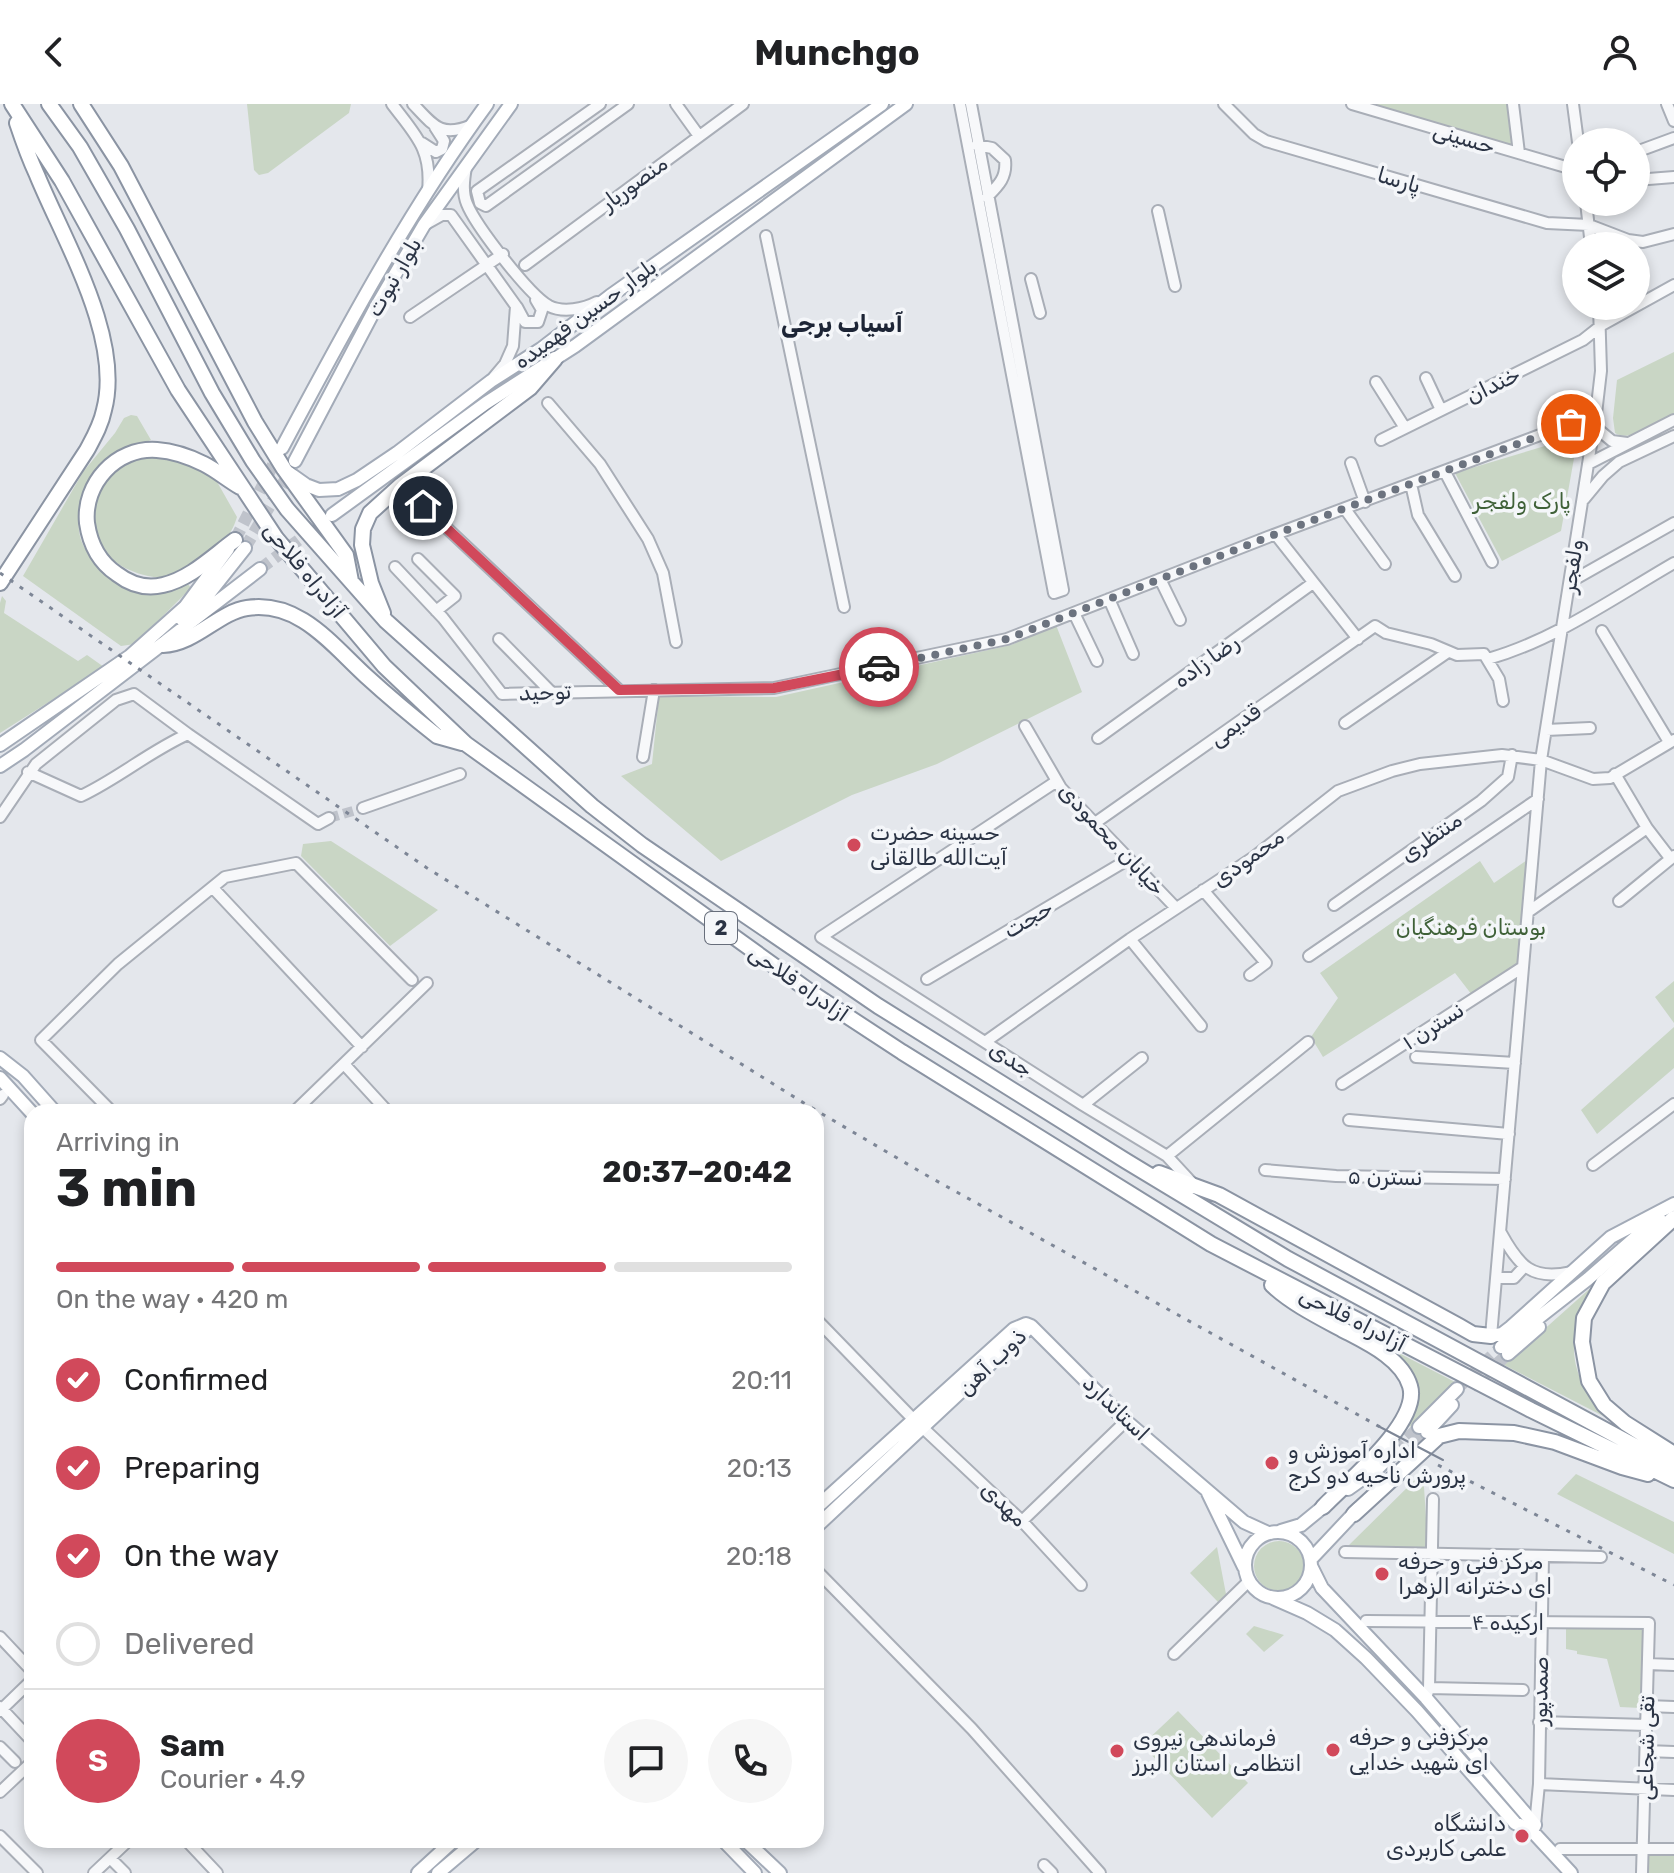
<!DOCTYPE html>
<meta charset="utf-8">
<style>
:root{--surface:#fff;--page:#f6f6f6;--text:#202124;--muted:#757577;--line:#e0e0e0;--accent:#d1495b}
body{margin:0;font-family:Rubik,"Noto Naskh Arabic",sans-serif;background:var(--page);color:var(--text);height:100vh;display:flex;flex-direction:column;font-size:30px;white-space:nowrap}
*{box-sizing:border-box;margin:0}
p{font-size:26px;color:var(--muted)}
.icon{flex:none;width:44px;height:44px;fill:none;stroke:currentColor;stroke-width:2;stroke-linecap:round;stroke-linejoin:round}
.map{position:relative;flex:1;overflow:hidden}
.side{position:absolute;left:24px;top:1000px;width:800px;height:744px;display:flex;flex-direction:column;background:var(--surface);border-radius:24px;box-shadow:0 4px 12px #0003}
.side>*{flex:none}
.tools{position:absolute;left:1562px;top:24px;display:grid;gap:16px}
.tools a{display:grid;place-items:center;width:88px;height:88px;border-radius:50%;background:var(--surface);box-shadow:0 4px 12px #0003;font-size:40px}
.pin{position:absolute;display:grid;place-items:center;width:68px;height:68px;color:#fff;margin:-34px;border:4px solid #fff;border-radius:50%;box-shadow:0 2px 8px #0007}
.courier{position:absolute;display:grid;place-items:center;width:80px;height:80px;margin:-40px;border:6px solid #d1495b;border-radius:50%;background:#fff;color:#222;box-shadow:0 2px 10px #0007}
.headline em{font-style:normal;font-weight:700}
.headline div{display:flex;flex-direction:column-reverse}
.headline{display:flex;align-items:center;justify-content:space-between;height:136px;padding:0 32px}
h1{font-size:52px;font-weight:700;line-height:60px}
.bar{display:grid;grid-template-columns:repeat(4,1fr);gap:12px 8px;align-content:center;height:96px;padding:0 32px}
.bar i{height:10px;border-radius:6px;background:var(--line)}
.bar .active{background:var(--accent)}
.bar p{grid-column:span 4}
.line{display:flex;align-items:center;gap:20px;padding:0 32px;border-top:2px solid var(--line)}
.line div{flex:1}
.round{display:grid;place-items:center;flex:none;width:84px;height:84px;border-radius:42px;background:var(--page)}
ol{padding:0 32px;list-style:none}
li{display:flex;align-items:center;gap:24px;height:88px}
li p{margin-inline-start:auto}
li .icon{padding:8px;border-radius:50%;background:var(--accent);color:#fff;stroke-width:4}
li:last-child{color:var(--muted)}
li i{width:44px;height:44px;border:4px solid var(--line);border-radius:50%}
header{display:flex;justify-content:space-between;align-items:center;height:104px;padding:0 32px;background:var(--surface);font-size:36px;font-weight:700}
.map>svg:first-child{display:block}
</style>
<header><svg class="icon" aria-label="back" viewBox="0 0 24 24"><path d="M15 5l-7 7 7 7"/></svg>Munchgo<svg class="icon" aria-label="person" viewBox="0 0 24 24"><circle cx="12" cy="8" r="4"/><path d="M4 21q1-7 8-7t8 7"/></svg></header>
<div class="map">
<svg width="1674" height="1769" viewBox="0 0 1674 1769">
<rect width="100%" height="100%" fill="#e4e7ec"/>
<path fill="#c9d6c5" d="M247,0H351L349,9L268,69L259,71L254,66Z
M1373,0H1509L1513,43L1370,2Z
M1674,248V310C1658,318 1632,339 1615,329L1613,314L1617,276Z
M131,311L137,312L151,336C141,340 126,343 117,350C87,370 61,427 94,455C100,461 108,464 115,469C145,488 153,493 188,480L191,484L135,540L121,542L23,472L83,368L115,329L124,314Z
M1578,332L1561,427L1502,457L1455,369Z
M145,351L182,355L216,376L237,413C230,436 220,439 202,453C194,460 182,472 172,474C164,476 155,473 148,472C122,466 102,453 95,428C84,387 110,364 145,351Z
M2,492L6,497L4,509L78,557L87,551L104,563L0,629V499Z
M1056,521L1082,588L937,660L852,691L721,757L621,672L652,660L659,592L776,593L1011,541Z
M331,737L438,806L390,842L301,752L303,740Z
M1527,756L1522,863L1472,891L1455,869L1323,953L1311,933L1338,894L1320,869L1480,757L1494,779Z
M1674,877V919L1655,893Z
M1674,923V964L1597,1030L1581,1006Z
M1595,1180C1564,1233 1566,1271 1609,1315L1504,1261Z
M1393,1246L1455,1278L1410,1323L1407,1319L1403,1258Z
M1423,1368L1428,1444L1348,1442Z
M1576,1370L1674,1418V1450L1557,1390Z
M1254 1462a25 25 0 1 1 50 0a25 25 0 1 1-50 0Z
M1217,1443L1226,1490L1218,1498L1190,1469Z
M1254,1522L1284,1531L1264,1548L1246,1530Z
M1566,1524H1645L1641,1604L1620,1603L1607,1555L1577,1550V1547L1566,1545Z
M1178,1607L1248,1679L1212,1714L1142,1641Z
M1649,1752H1674V1769H1649Z"/>
<g fill="none" stroke-linecap="round" stroke-linejoin="round">
<path stroke="#bfc3cb" stroke-width="10" stroke-dasharray="10 5" stroke-linecap="butt" d="M329,714L363,704"/>
<path stroke="#bfc3cb" stroke-width="12" stroke-dasharray="12 6" stroke-linecap="butt" d="M235,436L280,347
M245,444L292,364
M260,465L328,414
M1471,1283L1508,1250
M1457,1285L1501,1243
M1395,1347L1419,1323
M1406,1353L1427,1328"/>
<defs>
<path id="minor" d="M392,0C416,32 432,45 428,87
M413,0C434,22 441,34 472,21
M600,0L477,87L480,99L486,102L628,0
M676,0L699,32
M960,0L1054,489L1063,486L971,0
M1224,0L1254,30L1266,37L1547,119L1589,121L1628,136L1643,138L1674,130
M1352,0L1576,66
M1513,0L1519,49
M1573,0L1578,38
M1667,0L1674,17
M422,39L436,48L442,45L444,37L435,23
M977,41L992,44L1005,56C1007,73 999,81 987,93
M1636,48L1674,34
M466,63C464,75 462,88 467,100C476,122 529,191 549,202C563,209 584,205 597,198
M1636,76L1674,73
M1586,98L1591,142
M1158,107L1175,182
M426,120L442,111H451L516,202L513,242L505,260L494,273
M766,132L844,503
M525,161L743,0
M1031,175L1040,209
M517,203L525,218H538L542,206L536,196
M410,213L503,150
M1426,274L1441,306
M1376,278L1405,324
M548,299L600,360L648,435L663,469L676,538
M1594,322L1612,337L1627,339
M1381,336L1583,236L1602,221L1674,181
M1351,359L1365,398
M1588,360L1674,316
M1445,368L1492,458
M1411,380L1418,411L1455,472
M401,381L619,586
M1584,395L1603,372L1619,358L1674,332
M1345,405L1385,460
M1276,431L1358,535
M418,455L455,492L436,507
M395,463L443,514L502,590L774,584L1007,535L1268,433L1596,310
M1160,475L1180,516
M1570,478L1674,419
M1109,495L1133,550
M1074,509L1097,557
M1602,527L1669,638
M499,535L550,587
M1488,555C1555,536 1615,493 1674,459
M1345,619L1448,548
M1025,622L1061,684L1176,804
M1546,626L1590,624
M188,630L318,720L329,714
M1098,634L1313,479
M643,653L654,586
M1615,670L1647,724L1670,754
M1057,677L821,833L1083,1001L1167,1052L1192,1079
M363,704L460,670
M0,713L36,660L116,596L134,590L188,630C150,647 119,674 81,692L28,668
M1095,719L1375,522L1386,529L1431,540L1457,551L1484,550L1499,575L1503,597
M213,784L362,943
M1203,786L1266,859L1250,871
M1619,797L1674,752
M1334,801L1481,697L1508,673L1512,651
M1528,808L1647,724
M1130,835L1201,922
M1309,852L1538,695
M927,875L1129,755
M985,938L1130,835L1254,753L1338,687L1392,667L1420,660L1502,651L1541,656L1593,675L1610,674L1674,636
M1416,953L1515,959
M344,960L388,1008
M1342,980L1523,863
M0,995L3,991
M1083,1001L1142,954
M112,1008L41,936L118,860L225,773L296,759L412,876
M294,1008L427,879
M1349,1016L1509,1030
M1167,1052L1308,938
M1593,1061L1674,1000
M1265,1066L1336,1072L1505,1075
M1501,1129C1519,1162 1532,1177 1571,1168
M1496,1174H1514L1524,1163
M816,1215L915,1317
M1491,1232L1541,656L1596,310L1601,267L1599,202
M923,1324L1022,1417L1081,1481
M1022,1417L1126,1317
M1345,1448L1601,1453
M816,1466L972,1625L1100,1769
M1366,1517L1649,1519L1642,1769
M0,1533L32,1567
M1174,1550L1249,1477
M1648,1560L1674,1561
M1429,1584L1523,1586
M1426,1594L1429,1584L1433,1395
M1647,1602L1674,1603
M0,1603L32,1637
M0,1607L32,1576
M1539,1618L1647,1621
M0,1643L15,1658
M1646,1647L1674,1648
M1539,1680L1674,1686
M0,1688L32,1658
M1535,1721L1539,1680L1543,1453
M0,1732L37,1769
M186,1736L217,1769
M1560,1745H1674
M110,1754L125,1769
M1044,1761L1052,1769
M94,1769L129,1736"/>
<path id="major" d="M282,344C345,226 408,108 487,0
M295,357L376,203L424,121L511,0
M289,369L306,381L319,386L338,385L357,376L397,349L491,277L541,245L610,192L882,0
M332,411L486,299L575,242L906,0
M183,517L203,497L245,444
M0,641L130,552L185,503L228,445
M0,662L24,646L260,465
M0,954L23,972L55,1008
M0,974L32,1009
M1031,1222L1126,1317L1244,1418L1268,1429
M1491,1232L1502,1230L1511,1223L1611,1133L1674,1100
M1501,1243L1588,1175L1659,1113
M1508,1250L1539,1223
M1419,1323L1457,1285
M1427,1328L1452,1301
M1348,1385L1379,1363L1395,1347
M1208,1389L1244,1463
M816,1404L1014,1225L1026,1220L1031,1222
M816,1423L1031,1222
M1281,1427L1301,1421L1329,1398
M1245 1461a33 33 0 1 1 66 0a33 33 0 1 1-66 0Z
M1311,1455L1358,1405
M1311,1462L1322,1484L1426,1594L1524,1708L1535,1721L1532,1727
M1273,1494L1307,1509L1335,1526L1366,1554L1417,1607L1515,1719L1532,1727L1571,1769
M723,1736L755,1769
M745,1736L780,1769
M418,1769L454,1736
M438,1769L477,1736"/>
<path id="highway" d="M12,0L62,77L178,286L276,434L384,562L466,640L812,889L902,948L1211,1140L1531,1306L1674,1376
M49,0L80,43L127,125L212,289L253,357L287,405L386,517L592,702L642,741L878,902L1126,1057L1288,1155L1674,1363
M81,0L121,62L255,318L284,365L346,451L351,477
M235,436C213,452 190,475 163,481C146,485 130,480 117,470C99,458 90,440 87,419C83,380 116,343 157,346C172,347 190,353 204,360C216,366 228,376 240,383
M0,479L87,346C94,333 101,321 104,306C123,234 64,137 37,71C29,54 23,37 17,19
M383,509L371,479L362,441L363,425L370,409L401,381L530,284L555,255
M163,541C195,540 219,508 247,504C299,496 332,541 366,572C389,593 413,613 437,632L462,639
M1159,1069L1219,1091L1459,1222L1473,1230L1491,1232
M1674,1114L1603,1179L1584,1214L1582,1238L1589,1277L1604,1301L1625,1319L1674,1350
M1272,1181C1292,1200 1321,1214 1345,1227C1368,1239 1402,1255 1410,1282C1421,1318 1347,1378 1323,1403
M1354,1410L1439,1332L1459,1327L1514,1329L1555,1338L1622,1363L1648,1370"/>
</defs>
<use href="#minor" stroke="#a9aeb7" stroke-width="14"/>
<use href="#major" stroke="#a3abb8" stroke-width="16"/>
<use href="#highway" stroke="#8b94a3" stroke-width="18"/>
<use href="#minor" stroke="#f7f8fa" stroke-width="10"/>
<use href="#major" stroke="#fff" stroke-width="12"/>
<use href="#highway" stroke="#fff" stroke-width="14"/>
<path stroke="#7d8696" stroke-width="2" d="M1380,1323L1443,1356"/>
<path stroke="#7d8696" stroke-width="3" stroke-dasharray="4 8" stroke-linecap="butt" d="M0,469L427,764L807,1001L926,1071L1380,1323
M1438,1361L1674,1481"/>
</g>
<g fill="none" stroke-linecap="round" stroke-linejoin="round">
<path stroke="#6c737f" stroke-width="8" stroke-dasharray="0 14.4" d="M879,563L1007,535L1268,433L1571,320"/>
<path stroke="#d1495b" stroke-width="10" d="M423,402L619,586L774,584L879,563"/>
</g>
<g fill="#d1495b" stroke="#f4f6f9" stroke-width="3">
<circle cx="854" cy="741" r="8"/>
<circle cx="1272" cy="1359" r="8"/>
<circle cx="1382" cy="1470" r="8"/>
<circle cx="1333" cy="1646" r="8"/>
<circle cx="1117" cy="1647" r="8"/>
<circle cx="1522" cy="1732" r="8"/>
</g>
<g text-anchor="middle" dominant-baseline="central" stroke-width="7" stroke-linejoin="round" paint-order="stroke">
<rect fill="#f4f6f9" stroke="#676e7b" stroke-width="2" x="705" y="808" width="32" height="32" rx="6"/>
<g font-size="20" font-weight="bold" fill="#2b3445">
<text x="721" y="824">2</text>
</g>
<g font-size="22" fill="#2b3445" stroke="#f4f6f9">
<text transform="translate(1464 34) rotate(16)">حسینی</text>
<text transform="translate(1399 76) rotate(16)">پارسا</text>
<text transform="translate(634 79) rotate(-36)">منصوریار</text>
<text transform="translate(394 173) rotate(-60)">بلوار نبوت</text>
<text transform="translate(585 210) rotate(-36)">بلوار حسین فهمیده</text>
<text transform="translate(1493 281) rotate(-26)">خندان</text>
<text transform="translate(1572 462) rotate(-81)">ولفجر</text>
<text transform="translate(305 466) rotate(51)">آزادراه فلاحی</text>
<text transform="translate(1206 557) rotate(-36)">رضا زاده</text>
<text transform="translate(545 588) rotate(-2)">توحید</text>
<text transform="translate(1235 621) rotate(-35)">قدیمی</text>
<text transform="translate(1431 733) rotate(-35)">منتظری</text>
<text transform="translate(1112 735) rotate(47)">خیابان محمودی</text>
<text transform="translate(1248 754) rotate(-36)">محمودی</text>
<text transform="translate(1028 815) rotate(-31)">حجت</text>
<text transform="translate(799 879) rotate(35)">آزادراه فلاحی</text>
<text transform="translate(1433 922) rotate(-33)">نسترن ۱</text>
<text transform="translate(1011 955) rotate(33)">جدی</text>
<text transform="translate(1385 1073) rotate(1)">نسترن ۵</text>
<text transform="translate(1353 1215) rotate(27)">آزادراه فلاحی</text>
<text transform="translate(992 1258) rotate(-44)">ذوب آهن</text>
<text transform="translate(1116 1304) rotate(44)">استاندارد</text>
<text transform="translate(1004 1400) rotate(44)">مهدی</text>
<text x="1508" y="1518">ارکیده ۴</text>
<text transform="translate(1540 1587) rotate(-89)">صمدپور</text>
<text transform="translate(1646 1644) rotate(-89)">تقی شجاعی</text>
</g>
<g font-size="22" fill="#3f6138" stroke="#f4f6f9">
<text x="1522" y="397">پارک ولفجر</text>
<text x="1471" y="823">بوستان فرهنگیان</text>
</g>
<g font-size="22" fill="#2b3445" stroke="#f4f6f9" text-anchor="start">
<text x="870" y="728">حسینه حضرت<tspan x="870" dy="25">آیت‌الله طالقانی</tspan></text>
<text x="1288" y="1346">اداره آموزش و<tspan x="1288" dy="25">پرورش ناحیه دو کرج</tspan></text>
<text x="1398" y="1457">مرکز فنی و حرفه<tspan x="1398" dy="25">ای دخترانه الزهرا</tspan></text>
<text x="1349" y="1633">مرکزفنی و حرفه<tspan x="1349" dy="25">ای شهید خدایی</tspan></text>
<text x="1133" y="1634">فرماندهی نیروی<tspan x="1133" dy="25">انتظامی استان البرز</tspan></text>
<text x="1506" y="1719" text-anchor="end">دانشگاه<tspan x="1506" dy="25">علمی کاربردی</tspan></text>
</g>
<g font-size="24" font-weight="bold" fill="#1d2536" stroke="#f4f6f9">
<text x="842" y="220">آسیاب برجی</text>
</g>
</g>
</svg>
<div class="tools">
<a><svg class="icon" aria-label="locate" viewBox="0 0 24 24"><circle cx="12" cy="12" r="6"/><path d="M12 2v4M12 18v4M2 12h4M18 12h4"/></svg></a>
<a><svg class="icon" aria-label="layers" viewBox="0 0 24 24"><path d="M12 4l9 5-9 5-9-5zM3 14l9 5 9-5"/></svg></a>
</div>
<div class="pin" style="left:1571px;top:320px;background:#ea580c"><svg class="icon" aria-label="bag" viewBox="0 0 24 24"><path d="M5 8h14l-1 12H6zM9 8a3 3 0 0 1 6 0"/></svg></div>
<div class="pin" style="left:423px;top:402px;background:#1f2937"><svg class="icon" aria-label="home" viewBox="0 0 24 24"><path d="M3 11l9-7 9 7M6 9v11h12V9"/></svg></div>
<div class="courier" style="left:879px;top:563px"><svg class="icon" aria-label="car" viewBox="0 0 24 24"><path d="M5 17H2v-5l4-1 3-4h7l3 4 3 1v5h-3M9 17h6M6 11h13"/><circle cx="7" cy="17" r="2"/><circle cx="17" cy="17" r="2"/></svg></div>
<section class="side">
<div class="headline"><div><h1>3 min</h1><p>Arriving in</p></div><em>20:37–20:42</em></div>
<div class="bar"><i class="active"></i><i class="active"></i><i class="active"></i><i></i><p>On the way · 420 m</p></div>
<ol>
<li><svg class="icon" aria-label="check" viewBox="0 0 24 24"><path d="M5 12l5 5 9-10"/></svg>Confirmed<p>20:11</p></li>
<li><svg class="icon" aria-label="check" viewBox="0 0 24 24"><path d="M5 12l5 5 9-10"/></svg>Preparing<p>20:13</p></li>
<li><svg class="icon" aria-label="check" viewBox="0 0 24 24"><path d="M5 12l5 5 9-10"/></svg>On the way<p>20:18</p></li>
<li><i></i>Delivered</li>
</ol>
<div class="line" style="height:144px"><b class="round" style="background:var(--accent);color:#fff">S</b><div><b>Sam</b><p>Courier · 4.9</p></div><a class="round"><svg class="icon" aria-label="chat" viewBox="0 0 24 24"><path d="M4 5h16v11H9l-5 4z"/></svg></a><a class="round"><svg class="icon" aria-label="phone" viewBox="0 0 24 24"><path d="M5 4h4l2 5-3 2q2 4 5 5l2-3 5 2v4C11 20 4 13 5 4z"/></svg></a></div>
</section>
</div>
